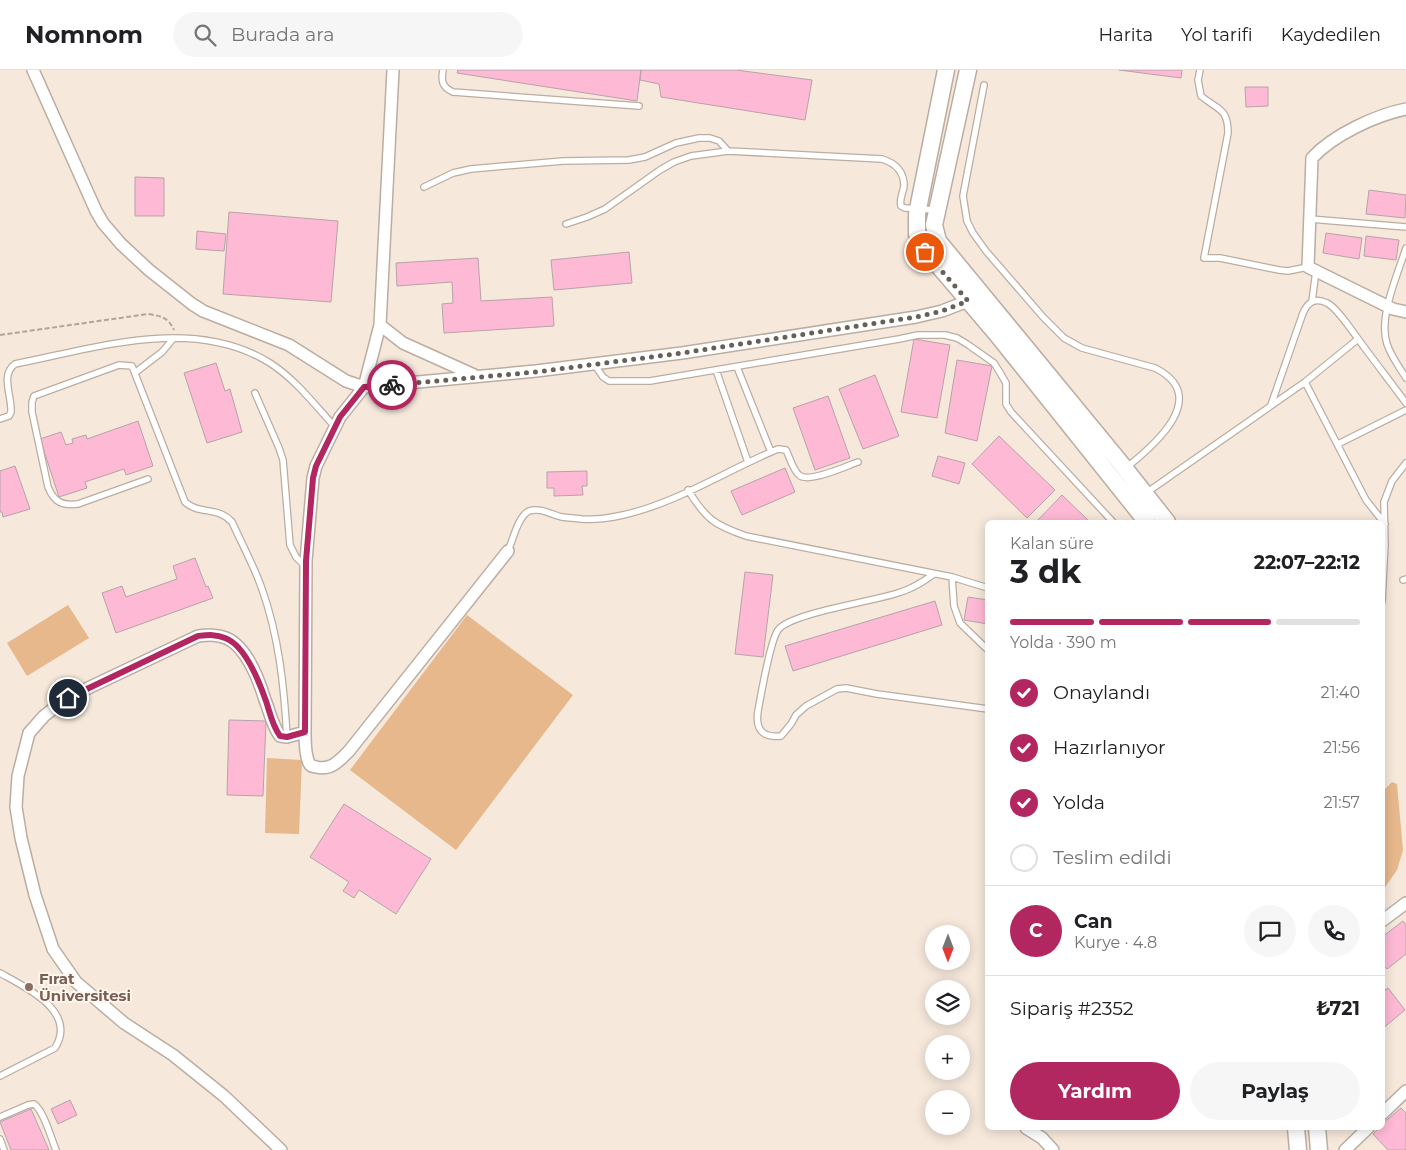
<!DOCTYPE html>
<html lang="tr">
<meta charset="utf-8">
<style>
:root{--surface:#fff;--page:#f6f6f6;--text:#202124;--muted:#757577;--line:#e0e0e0;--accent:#b32760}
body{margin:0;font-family:Montserrat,sans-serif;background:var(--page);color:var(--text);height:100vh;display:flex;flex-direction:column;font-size:19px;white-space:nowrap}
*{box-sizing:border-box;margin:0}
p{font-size:16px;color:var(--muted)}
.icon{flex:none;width:28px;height:28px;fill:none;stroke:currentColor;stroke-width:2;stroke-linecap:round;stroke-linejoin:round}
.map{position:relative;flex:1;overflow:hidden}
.drawer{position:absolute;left:985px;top:450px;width:400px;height:610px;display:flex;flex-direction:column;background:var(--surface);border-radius:8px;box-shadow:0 2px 12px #0003}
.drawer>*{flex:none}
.needle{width:32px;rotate:180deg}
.fabs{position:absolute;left:925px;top:855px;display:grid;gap:10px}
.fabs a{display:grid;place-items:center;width:45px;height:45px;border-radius:50%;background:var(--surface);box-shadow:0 2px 12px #0003;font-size:25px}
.pin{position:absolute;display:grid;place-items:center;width:42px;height:42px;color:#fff;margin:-21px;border:2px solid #fff;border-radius:50%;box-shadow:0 1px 5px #0007}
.courier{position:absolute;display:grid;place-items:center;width:50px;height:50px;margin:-25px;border:4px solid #b32760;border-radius:50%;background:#fff;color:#222;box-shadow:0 1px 6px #0007}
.headline em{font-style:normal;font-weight:700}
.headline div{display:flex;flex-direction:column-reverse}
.headline{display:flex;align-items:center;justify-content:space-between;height:85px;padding:0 25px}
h1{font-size:32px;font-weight:700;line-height:38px}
.bar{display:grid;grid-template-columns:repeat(4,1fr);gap:8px 5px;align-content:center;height:60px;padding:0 25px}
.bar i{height:6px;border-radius:4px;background:var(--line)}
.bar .current{background:var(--accent)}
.bar p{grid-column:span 4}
.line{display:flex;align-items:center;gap:12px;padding:0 25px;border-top:1px solid var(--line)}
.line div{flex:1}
.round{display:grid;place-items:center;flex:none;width:52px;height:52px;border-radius:26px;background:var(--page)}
ol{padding:0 25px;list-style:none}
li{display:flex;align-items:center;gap:15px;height:55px}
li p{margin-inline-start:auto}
li .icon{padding:5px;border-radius:50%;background:var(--accent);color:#fff;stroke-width:4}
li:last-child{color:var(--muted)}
li i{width:28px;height:28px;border:2px solid var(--line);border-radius:50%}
.primary-button{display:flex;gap:10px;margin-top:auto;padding:10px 25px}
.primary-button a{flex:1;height:58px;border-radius:30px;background:var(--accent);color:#fff;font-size:20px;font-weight:700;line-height:58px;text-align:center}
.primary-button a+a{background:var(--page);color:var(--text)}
header{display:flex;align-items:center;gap:30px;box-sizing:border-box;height:70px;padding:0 25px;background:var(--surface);border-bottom:1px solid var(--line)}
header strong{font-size:24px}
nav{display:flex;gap:28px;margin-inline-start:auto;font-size:18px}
.search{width:350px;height:45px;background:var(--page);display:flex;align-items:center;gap:12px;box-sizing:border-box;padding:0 18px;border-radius:28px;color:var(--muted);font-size:19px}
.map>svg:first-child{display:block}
</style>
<header>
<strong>Nomnom</strong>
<div class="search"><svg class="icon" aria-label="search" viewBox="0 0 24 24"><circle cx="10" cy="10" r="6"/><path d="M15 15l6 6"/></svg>Burada ara</div>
<nav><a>Harita</a><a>Yol tarifi</a><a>Kaydedilen</a></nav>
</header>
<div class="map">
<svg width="1406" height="1080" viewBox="0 0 1406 1080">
<rect width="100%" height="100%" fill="#f6e8db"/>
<path fill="#e7b88b" d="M68,535L89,568L27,606L7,573Z
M467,545L573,625L456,780L350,700Z
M267,688L302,690L299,764L265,763Z
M1392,712L1397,714L1403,780L1397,800L1383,820V721Z"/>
<path fill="#feb9d4" stroke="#b6a3aa" d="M458,0H641L637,31L457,3Z
M641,0H736L812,10L805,50L661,27L659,14L640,10Z
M1119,0H1182L1181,8Z
M1245,17H1268V36L1246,37Z
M135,107L164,108V146H135Z
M1369,120L1406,125L1405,148L1366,144Z
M229,142L338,151L331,232L223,224Z
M197,161L226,164L224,181L196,179Z
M1326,163L1362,168L1359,189L1323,183Z
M1366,166L1399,170L1396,190L1364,186Z
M629,182L632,213L554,220L551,190Z
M478,188L481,231L552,227L554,256L444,263L442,234L453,233L452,212L397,216L396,193Z
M914,269L950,275L937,348L901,342Z
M957,290L992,296L977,371L945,363Z
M216,293L225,321L230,319L242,362L207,373L184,303Z
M875,305L899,366L863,379L839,319Z
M828,326L850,388L815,400L793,338Z
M138,351L153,396L126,405L124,399L85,412L87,418L59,427L40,369L61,362L66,375L73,373L72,369L86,365L87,369Z
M999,366L1055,420L1027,448L972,394Z
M938,386L965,393L959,414L932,406Z
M15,396L30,439L3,447L2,442H0V401Z
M785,398L795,422L742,445L731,421Z
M587,401V416H582L583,425L554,426V418H547V402Z
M1062,425L1090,452H1036Z
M195,488L206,517L208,516L213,528L116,563L102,523L122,516L126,527L177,509L173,496Z
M745,502L773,505L763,587L735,584Z
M968,527L988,530V554L964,550Z
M935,531L942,555L793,601L785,576Z
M229,650L266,651L263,726L227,725Z
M344,734L431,789L396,844L359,820L354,828L343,821L349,812L310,787Z
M1403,851L1406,855V884L1387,899L1382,894V867Z
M1388,918L1405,940L1382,959V922Z
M70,1030L77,1045L58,1054L51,1039Z
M1401,1038L1406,1043V1080H1388L1373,1064L1379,1058H1382V1054Z
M31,1039L49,1080H11L0,1052Z"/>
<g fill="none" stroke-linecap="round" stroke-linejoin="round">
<defs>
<path id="service" d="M443,0C441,11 442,17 453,22L639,36
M1200,0L1198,10L1201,26C1218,40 1228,38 1228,63L1204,188H1220L1279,200L1288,201L1308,197
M984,15L963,126L967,151L973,163L986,181L1043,247L1064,268L1082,278L1155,298C1211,326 1156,374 1127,397
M424,117L453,103L471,99L563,91L629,90L645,87L676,73L699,68H710L719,71L728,81
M1310,149L1406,157
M566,154L587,147L605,139L660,100L674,92L691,86L728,81L882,89C895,93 904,101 904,116C903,123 899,129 901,136L905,138L935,140
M1406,178C1398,204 1378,247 1387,274C1391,286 1399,297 1406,308
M1312,231L1316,201
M594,294L603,307L609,311H650L899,269L918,265H945L957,268L967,274L994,293L999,301L1006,313V334L1011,342L1113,452
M737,297L771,382
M716,300L748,392
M136,302L162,282L173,269
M1305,312L1366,430L1385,454
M255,323L279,378L283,390L290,475L296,487L306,497
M1271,335L1303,243C1308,232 1315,227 1327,233C1338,238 1356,267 1364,277C1378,296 1392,314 1406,333
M0,349L9,346L11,342C12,326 0,305 15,294C96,278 193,245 270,293C295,309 315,335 335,357
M1338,374L1406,340
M148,409L78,434C62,436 54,432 48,417L32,342V332L34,326L119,295L132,296L185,432C199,445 218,436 232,452C242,474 254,496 262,519C279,567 284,616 287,667
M688,420C706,449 714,455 746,466L952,507L988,518
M1146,423L1305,312L1358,269
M508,481C513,470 518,446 529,441C540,437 552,445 562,447C568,448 575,448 581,449C595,450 610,448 623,445C677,433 727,400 778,379L786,380C790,388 793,400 799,405C808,414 846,396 858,392
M934,504C924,511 914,518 901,522C877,531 790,543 778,560C770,571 761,625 758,641C755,660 763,668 781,666L791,654L796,645L806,636L837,619L846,618L877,624L988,639
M952,507L954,536L960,553L988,580
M1403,510L1406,509
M1382,531L1385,474L1384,432L1392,411L1406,393
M0,903C25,917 78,941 55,978L0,1006
M0,1047L28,1035L34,1034C44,1041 51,1068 56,1080
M0,1069L4,1080"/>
<path id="minor" d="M33,0L96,141L103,153L121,174L149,200L192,234L203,241L289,275L346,311L364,317L536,301L682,283L916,247L942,241L968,231
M393,0L380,255L364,317L340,347L316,396L313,408L306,491L305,662C305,672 305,685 309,693C311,697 312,696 316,697C331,701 340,690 349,681L508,481
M1406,39C1376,45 1333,65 1312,88L1308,197L1393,239L1406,242
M380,255L403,273L474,305
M1382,851L1406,833
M1382,1044L1406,1021
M1026,1058L1042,1068L1053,1080
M281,1080L224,1026L173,985L124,953L76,912L53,879L35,825L21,768L16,737L18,706L29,663L44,646L67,628L198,566C208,565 217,564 226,568C246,576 259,610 265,630C270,642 272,655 280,666L287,667L305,662
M1345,1080L1368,1058"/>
<path id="secondary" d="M946,0L917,144V164L920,174L996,263L1147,452
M968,0L934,155L938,171L1119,391L1167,452
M1296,1058L1298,1080
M1317,1058L1319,1080"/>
</defs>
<use href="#service" stroke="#bbada1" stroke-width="8"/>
<use href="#minor" stroke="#bbada1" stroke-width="14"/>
<use href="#secondary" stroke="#bbada1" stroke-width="19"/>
<path stroke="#b0a59b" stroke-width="2" stroke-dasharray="5 2.5" stroke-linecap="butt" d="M0,265L148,244C161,246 168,247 174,260"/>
<use href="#service" stroke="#fff" stroke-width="5.5"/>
<use href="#minor" stroke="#fff" stroke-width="11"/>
<use href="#secondary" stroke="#fff" stroke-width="16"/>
</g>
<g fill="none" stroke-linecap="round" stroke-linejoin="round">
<path stroke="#686058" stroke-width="5" stroke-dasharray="0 9" d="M392,315L536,302L682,283L916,247L942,241L968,231L925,182"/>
<path stroke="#b32760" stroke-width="6" d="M68,628L198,566C208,565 216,564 225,568C245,575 259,611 266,631C270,643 272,655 280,666L287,667L305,662L306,491L313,408L316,396L340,347L364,317L392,315"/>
</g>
<circle fill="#8d6e63" stroke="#fff6ee" stroke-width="2" cx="29" cy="917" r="5"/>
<g text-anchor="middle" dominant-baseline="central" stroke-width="4" stroke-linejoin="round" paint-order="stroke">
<g font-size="15" font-weight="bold" fill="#785e54" stroke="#fff6ee" text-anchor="start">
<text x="39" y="908">Fırat<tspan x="39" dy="17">Üniversitesi</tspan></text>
</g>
</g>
</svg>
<div class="fabs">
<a><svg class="needle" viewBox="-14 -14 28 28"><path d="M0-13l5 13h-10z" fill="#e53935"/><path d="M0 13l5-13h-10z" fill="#757577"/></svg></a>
<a><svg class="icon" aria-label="layers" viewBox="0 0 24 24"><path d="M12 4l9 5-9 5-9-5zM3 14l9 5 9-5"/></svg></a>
<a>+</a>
<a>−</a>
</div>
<div class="pin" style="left:925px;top:182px;background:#ea580c"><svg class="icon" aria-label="bag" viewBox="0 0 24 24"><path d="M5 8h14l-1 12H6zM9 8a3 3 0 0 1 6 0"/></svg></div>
<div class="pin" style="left:68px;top:628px;background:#1f2937"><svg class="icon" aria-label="home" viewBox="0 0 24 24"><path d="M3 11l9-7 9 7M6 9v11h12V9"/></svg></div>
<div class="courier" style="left:392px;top:315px"><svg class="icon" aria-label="bike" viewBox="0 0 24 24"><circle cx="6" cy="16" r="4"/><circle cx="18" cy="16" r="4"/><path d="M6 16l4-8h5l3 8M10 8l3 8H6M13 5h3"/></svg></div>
<section class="drawer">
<div class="headline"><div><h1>3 dk</h1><p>Kalan süre</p></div><em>22:07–22:12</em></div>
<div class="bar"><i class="current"></i><i class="current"></i><i class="current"></i><i></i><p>Yolda · 390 m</p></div>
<ol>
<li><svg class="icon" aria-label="check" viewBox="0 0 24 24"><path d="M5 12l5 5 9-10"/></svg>Onaylandı<p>21:40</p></li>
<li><svg class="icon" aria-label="check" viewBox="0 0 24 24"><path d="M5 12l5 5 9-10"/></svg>Hazırlanıyor<p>21:56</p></li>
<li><svg class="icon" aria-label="check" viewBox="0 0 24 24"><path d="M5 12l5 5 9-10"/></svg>Yolda<p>21:57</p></li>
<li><i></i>Teslim edildi</li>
</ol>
<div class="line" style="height:90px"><b class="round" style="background:var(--accent);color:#fff">C</b><div><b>Can</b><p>Kurye · 4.8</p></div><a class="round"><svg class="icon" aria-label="chat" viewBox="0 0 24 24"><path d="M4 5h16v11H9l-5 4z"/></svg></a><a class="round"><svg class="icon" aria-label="phone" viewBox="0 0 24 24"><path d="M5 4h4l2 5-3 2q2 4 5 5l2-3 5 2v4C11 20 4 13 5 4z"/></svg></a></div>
<div class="line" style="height:65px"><div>Sipariş #2352</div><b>₺721</b></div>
<div class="primary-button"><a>Yardım</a><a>Paylaş</a></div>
</section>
</div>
